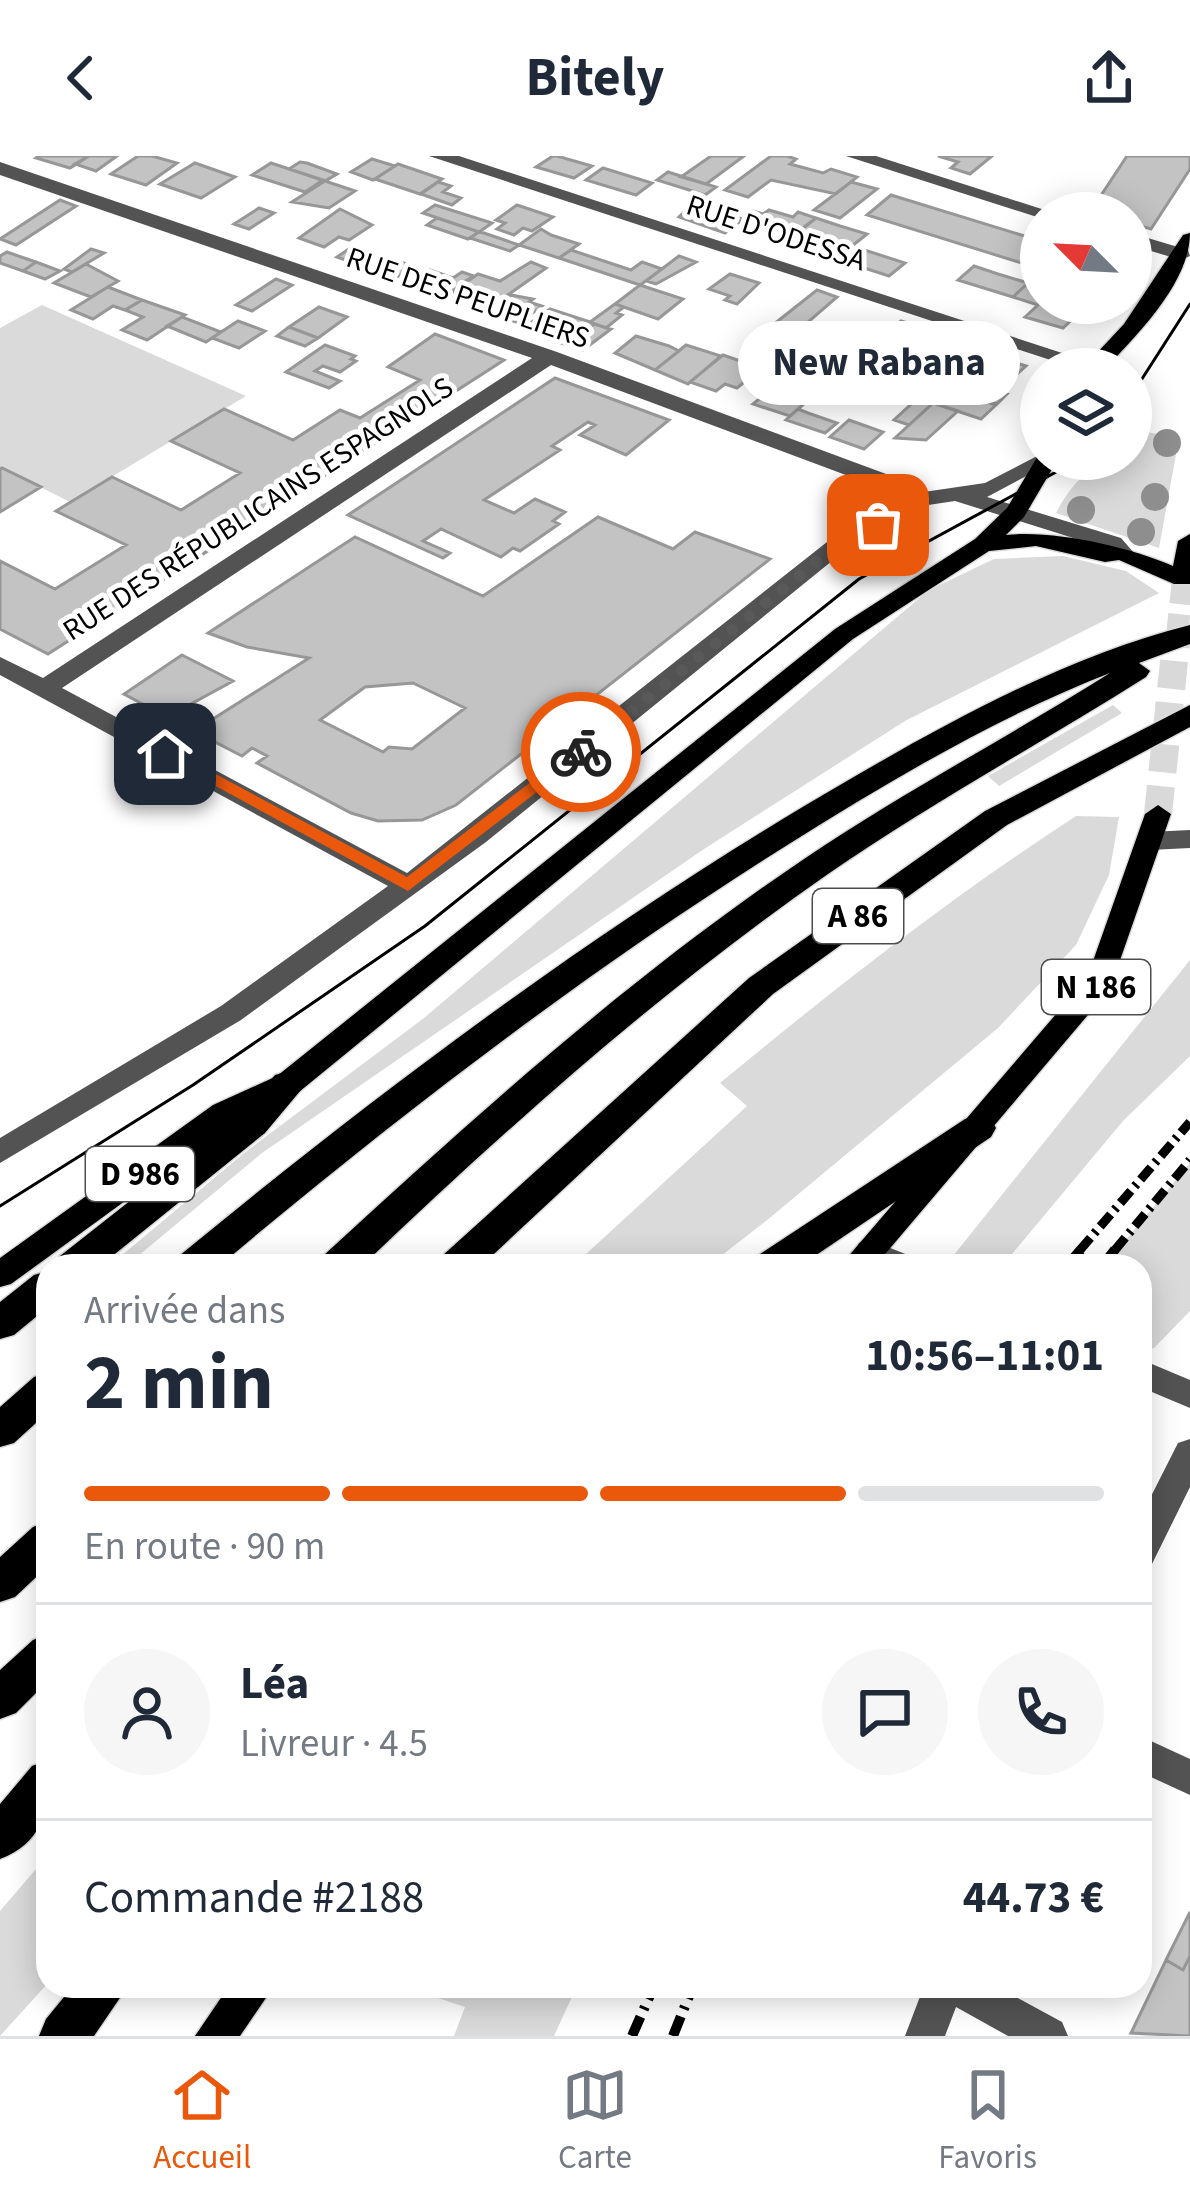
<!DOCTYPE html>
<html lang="fr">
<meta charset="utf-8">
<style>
:root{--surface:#fff;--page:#f6f6f7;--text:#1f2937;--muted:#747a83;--line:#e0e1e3;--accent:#ea580c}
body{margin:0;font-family:"Source Sans 3",sans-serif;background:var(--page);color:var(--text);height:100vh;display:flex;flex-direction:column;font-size:45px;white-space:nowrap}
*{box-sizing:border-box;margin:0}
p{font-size:39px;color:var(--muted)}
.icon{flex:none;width:66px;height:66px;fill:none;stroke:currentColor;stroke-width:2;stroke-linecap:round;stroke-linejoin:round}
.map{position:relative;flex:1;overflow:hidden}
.sheet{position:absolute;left:36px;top:1098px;width:1116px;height:744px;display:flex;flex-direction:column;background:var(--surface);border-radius:36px;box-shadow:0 6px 30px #0003}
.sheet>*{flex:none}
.needle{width:78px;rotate:294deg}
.controls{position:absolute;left:1020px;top:36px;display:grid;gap:24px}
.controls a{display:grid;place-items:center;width:132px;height:132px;border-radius:50%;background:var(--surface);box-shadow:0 6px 30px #0003;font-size:60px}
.pin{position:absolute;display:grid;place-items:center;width:102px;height:102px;color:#fff;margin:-51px;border-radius:24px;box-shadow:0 6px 18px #0006}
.courier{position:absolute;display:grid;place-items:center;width:120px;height:120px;margin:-60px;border:9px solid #ea580c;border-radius:50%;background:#fff;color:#222;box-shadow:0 3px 15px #0007}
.bubble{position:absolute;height:84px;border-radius:42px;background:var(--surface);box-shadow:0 6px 30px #0003;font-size:39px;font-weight:700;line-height:84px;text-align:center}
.headline em{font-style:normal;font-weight:700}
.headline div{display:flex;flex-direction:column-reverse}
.headline{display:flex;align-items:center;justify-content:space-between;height:204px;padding:0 48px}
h1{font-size:78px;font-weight:700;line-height:90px}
.bar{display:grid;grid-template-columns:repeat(4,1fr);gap:18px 12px;align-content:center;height:144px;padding:0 48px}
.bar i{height:15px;border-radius:9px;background:var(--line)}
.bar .selected{background:var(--accent)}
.bar p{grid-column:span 4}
.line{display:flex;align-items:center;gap:30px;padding:0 48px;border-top:3px solid var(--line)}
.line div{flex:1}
.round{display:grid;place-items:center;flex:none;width:126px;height:126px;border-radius:63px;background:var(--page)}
header{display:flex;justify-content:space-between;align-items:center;height:156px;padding:0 48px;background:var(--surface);font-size:54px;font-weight:700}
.menu{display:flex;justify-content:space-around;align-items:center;height:168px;border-top:3px solid var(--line);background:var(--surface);font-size:33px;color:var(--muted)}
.menu a{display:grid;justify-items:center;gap:6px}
.menu .selected{color:var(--accent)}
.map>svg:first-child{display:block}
</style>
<header><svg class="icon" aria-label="back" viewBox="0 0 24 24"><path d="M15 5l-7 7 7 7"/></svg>Bitely<svg class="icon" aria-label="share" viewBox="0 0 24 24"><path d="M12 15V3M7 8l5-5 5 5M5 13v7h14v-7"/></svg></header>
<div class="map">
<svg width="1190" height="1880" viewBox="0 0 1190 1880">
<rect width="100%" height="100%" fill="#fff"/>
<path fill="#dadada" d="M42,149L246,240L70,346L0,311V172Z
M1141,275L1179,282L1159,392L1056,357C1073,325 1093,303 1131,303V285Z
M1063,400L1126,415L1159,437L905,565L704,693L262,997L126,1110H109L244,997L424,862L929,434L994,403Z
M1113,549L1122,557L999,630L988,620Z
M1076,660L1119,661L1109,719L1076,789L998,872L766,1065L708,1110H573L747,950L720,927C835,832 950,742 1076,660Z
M1190,804V900L1123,965L1002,1110H945Z
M1190,1007V1155L1154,1192L1140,1196V1110H1104Z
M48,1699V1827L0,1880V1755Z
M402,1830H577L554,1880H454L465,1851Z"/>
<path fill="#c3c3c3" stroke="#979797" stroke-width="3" fill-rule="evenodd" d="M39,0H89L70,12L36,2Z
M89,0H117L96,15L75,8Z
M138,0H152L177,7L146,29L111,18Z
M553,0H557L592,10L574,22L536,11Z
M711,0H744L706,28L681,21Z
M771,0H787L796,3L790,8L823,17L831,13L857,21L836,38L771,24L748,41L725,34Z
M938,0H992L970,18L951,12L958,6Z
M1127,0H1190V13L1151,73L1131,67V57L1090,56Z
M372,3L395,10L373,24L351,16Z
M300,6L307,7L337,18L325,25L289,13Z
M195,7L235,21L201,42L160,28Z
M271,7L274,8L323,24L305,36L252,19Z
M398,8L442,23L420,38L375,23Z
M603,12L652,27L636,39L586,24Z
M668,16L706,28L716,31L705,39L657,24Z
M325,25L355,35L329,52L292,46Z
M438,26L451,30L443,36L461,42L452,49L421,38Z
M851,26L877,33L840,62L814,54Z
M891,39L1041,85V113L867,59Z
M60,44L76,50L16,89L0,83Z
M694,47L743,63L725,77L679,61Z
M435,49L492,67L479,76L423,57Z
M517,49L553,61L532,75L523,72L514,79L497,73L505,67L496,64Z
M259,52L274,57L249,73L234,68Z
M340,53L372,69L349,84L339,81L324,91L299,82Z
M769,54L793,61L798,56L816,62L795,79L744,63L753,55L763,58Z
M437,62L479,76L468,83L427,69Z
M816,62L840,70L867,78L852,90L800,74Z
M541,73L551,79L579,88L559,102L519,89Z
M479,76L484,77L519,89L510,95L470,82Z
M852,90L905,107L889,120L836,103Z
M352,91L380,100L365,111L337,101Z
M91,93L104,97L72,116L64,113Z
M571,94L631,114L642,106L662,113L640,129L559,102Z
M7,96L27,103L36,106L23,115L0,107V100Z
M679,100L696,106L656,128L646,125Z
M385,101L397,105L414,110L394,123L366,113Z
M36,106L60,115L45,123L23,115Z
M531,106L546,112L488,153L448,139L478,118L500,125Z
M86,108L118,125L91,141L54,127Z
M974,110L998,118L1028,127L1013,141L958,124Z
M430,114L453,122L462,116L474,120L441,139L409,128Z
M730,118L759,127L737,148L725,144L730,140L709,133Z
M276,123L292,129L252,155L236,149Z
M1041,124V147H1089L1063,172L1025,161L1038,149L1013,141L1028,127L1035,130Z
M640,129L649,132L683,143L658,163L615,148Z
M108,131L142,144L125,154L113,150L93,163L71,154Z
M817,134L837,141L808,166L831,173L815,187L769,172Z
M511,139L533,143L529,146L542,150L519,167L488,156Z
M142,144L185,159L147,184L122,174L143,161L125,154Z
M615,148L624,151L616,157L622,159L606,172L590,166Z
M319,151L347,161L318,182L289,171Z
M550,153L590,166L594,168L567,189L522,173Z
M182,161L221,176L206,186L167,170Z
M238,165L265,175L239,192L212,182Z
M901,165L921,171L905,185L890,180L881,190L874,188Z
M594,168L611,173L583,194L567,189Z
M289,171L318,182L305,190L277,180Z
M831,173L875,187L865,196L845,190L839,195L815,187Z
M785,177L814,187L798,200L769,191Z
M435,178L504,204L48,498L0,473V405L55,433L126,389L56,355L112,321L181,354L240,317L171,285L224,253L293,284L340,254L360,262L420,224L388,211Z
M636,180L669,190L679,195L655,214L615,197Z
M814,187H815L858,202L847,212L802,197Z
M981,187L994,191L964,219L950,214Z
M325,189L355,200L351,203L356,205L340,216L323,210L315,215L340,225L329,232L286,216Z
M686,189L721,200L688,228L655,214Z
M872,193L914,207L903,216L861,202Z
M988,198L1026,210L1017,218L980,206Z
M723,199L749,208L741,214L754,218L737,232L725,228L716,235L690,226Z
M858,202L871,208L899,218L892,224L864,215L867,213L851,208Z
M914,207L960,222L950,232L903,216Z
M845,213L864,218L839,240L818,236Z
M555,222L669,264L626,299L580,279L595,269L588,266L552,290L560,294L484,344L514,357L535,343L565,356L553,365L559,368L520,395L513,392L501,401L441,373L423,385L450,397L443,402L348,359Z
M960,222L997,235L1007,238L997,248L950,232Z
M817,224L828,227L790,260L753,248L770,234L802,237Z
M954,235L996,249L981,263L939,249Z
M918,242L933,247L909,269L894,264Z
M933,247L958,255L926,284L895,282Z
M798,253L808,257L837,267L825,277L786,264Z
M849,264L883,276L864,293L830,281Z
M0,313L2,312L41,331L0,356Z
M598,361L673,393L695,376L770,403L456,649L422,664L378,665L351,657L257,607L267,600L252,592L242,600L194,575L309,502L247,491L208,477L355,381L483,440ZM413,527L465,552L412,593L389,591L383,596L320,564L365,531Z
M182,499L233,525L167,561L124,538Z
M1190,1756V1800L1183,1814L1166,1804Z
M1190,1800V1880L1131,1877L1166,1804L1183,1814Z"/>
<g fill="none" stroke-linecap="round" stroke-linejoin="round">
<path stroke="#d9d9d9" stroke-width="22" stroke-dasharray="22 10" stroke-linecap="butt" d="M1177,480L1183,423"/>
<path stroke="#d9d9d9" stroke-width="28" stroke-dasharray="28 14" stroke-linecap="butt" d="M1158,658L1177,477"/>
<defs>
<path id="major" d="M1190,77C1190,126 1138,178 1105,213H1082L1124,168L1183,79Z
M1039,298L1041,303H1058L1024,361L1006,379C1056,374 1128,391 1173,410L1178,385L1190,378V428H1174L1119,404L1105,406L1036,390L989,395L853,483L299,936L235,965L11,1128L0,1131V1102L213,949L277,920L835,473L975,383L1007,352Z
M1158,649L1171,658L1110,833L875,1110H840L1087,822L1145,658Z
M229,1830H274L240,1880H195Z"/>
<path id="highway" d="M1190,469V488L1139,507L1150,515L1146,521C1040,588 931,647 828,718C661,834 509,970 362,1110H318L323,1100C477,958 633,818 807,701C905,635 1010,580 1110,517C997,561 891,624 789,688C588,814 400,958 219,1110H174L179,1100C392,925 613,760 852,622C957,561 1071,499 1190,469Z
M1190,549V571L1007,669L773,838L481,1110H437L442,1100L749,822L985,655Z
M288,915L301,919L306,928L265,977L100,1110H55L60,1100L239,959L275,919Z
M978,959L991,963L996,972L991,981L800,1110H752L757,1100L965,963Z
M48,1115V1151L14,1179L0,1183V1146L34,1119Z
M48,1216V1256L14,1287L0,1291V1251L34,1221Z
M48,1365V1410L15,1441L0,1446V1401L33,1371Z
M48,1478V1525L16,1557L0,1563V1514L33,1484Z
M48,1604C48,1648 48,1685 0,1703V1648L32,1610Z
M73,1830H128L94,1880H39L46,1863Z"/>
</defs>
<use href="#major" stroke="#dbdbdb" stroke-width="3"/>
<use href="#highway" stroke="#dbdbdb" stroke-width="3"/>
<path fill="#535353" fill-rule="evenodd" d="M429,0H459L1105,211L1078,213Z
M846,0H876L1054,57L1037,61Z
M0,6L557,196L905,325L910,338L985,327L1041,298V303H1058L987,341L1121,382L1134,397L1122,404L1105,392L955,345L908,352L886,374L843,396L486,686L241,864L0,1007V982L221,850L388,730L0,519V501L43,522L532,202L0,19ZM551,209L886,334L889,345L870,364L827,386L407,717L62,532Z
M1131,77L1188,94L1190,100L1181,104L1131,89Z
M1190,674V692L1150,694L1136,685L1150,676Z
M870,1084L913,1101L918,1110C897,1110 866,1117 854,1096L859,1087Z
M1140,1203L1190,1224V1252L1140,1231Z
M1190,1283V1331L1152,1408L1140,1412V1362L1178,1287Z
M1140,1580L1190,1603V1639L1140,1616Z
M924,1830H996L1062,1866L1068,1880H1008L956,1851L945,1880H905Z"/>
<use href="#major" fill="#000" fill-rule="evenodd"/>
<use href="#highway" fill="#000" fill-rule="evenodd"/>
<path stroke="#000" stroke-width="3" d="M1131,240L1190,148
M0,1050L193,929L425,770L859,423L1080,303"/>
<path stroke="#000" stroke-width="9" stroke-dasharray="16 6 3 6" stroke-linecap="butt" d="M1080,1094L1190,966
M1115,1094L1190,1004"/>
<path stroke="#000" stroke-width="10" stroke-dasharray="21 8 3 8" stroke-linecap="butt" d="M1067,1110L1083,1091
M1102,1110L1117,1091
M632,1880L654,1830
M673,1880L693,1830"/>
</g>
<g fill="#8e8e8e">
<circle cx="1167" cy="287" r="14"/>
<circle cx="1155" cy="341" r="14"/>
<circle cx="1081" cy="354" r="14"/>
<circle cx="1141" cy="376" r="14"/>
</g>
<path fill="#ea580c" d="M575,592L589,596L408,735L157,598L171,594L407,721Z"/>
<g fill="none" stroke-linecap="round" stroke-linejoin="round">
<path stroke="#595959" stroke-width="12" stroke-dasharray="0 21.6" d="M581,596L835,391L878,369"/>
</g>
<g text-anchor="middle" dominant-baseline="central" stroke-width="10" stroke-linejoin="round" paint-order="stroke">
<g font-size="30" fill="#000" stroke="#fff">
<text transform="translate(776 77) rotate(18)">RUE D'ODESSA</text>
<text transform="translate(468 142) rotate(19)">RUE DES PEUPLIERS</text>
<text transform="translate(258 353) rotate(-33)">RUE DES RÉPUBLICAINS ESPAGNOLS</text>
</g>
<g fill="#fff" stroke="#4c4c4c" stroke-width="3">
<rect x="813" y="733" width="90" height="54" rx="9"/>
<rect x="1042" y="804" width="108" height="54" rx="9"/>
<rect x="86" y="991" width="108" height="54" rx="9"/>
</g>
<g font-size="33" font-weight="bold" fill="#000">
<text x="858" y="760">A 86</text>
<text x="1096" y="831">N 186</text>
<text x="140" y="1018">D 986</text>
</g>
</g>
</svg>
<div class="controls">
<a><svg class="needle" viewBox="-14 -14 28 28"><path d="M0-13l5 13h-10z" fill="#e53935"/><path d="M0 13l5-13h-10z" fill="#747a83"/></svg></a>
<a><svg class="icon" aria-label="layers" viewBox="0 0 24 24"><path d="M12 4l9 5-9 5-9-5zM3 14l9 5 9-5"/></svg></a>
</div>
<div class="pin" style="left:878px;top:369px;background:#ea580c"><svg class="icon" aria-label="bag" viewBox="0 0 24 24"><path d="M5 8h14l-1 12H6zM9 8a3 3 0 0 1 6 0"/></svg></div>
<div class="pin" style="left:165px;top:598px;background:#1f2937"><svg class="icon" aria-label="home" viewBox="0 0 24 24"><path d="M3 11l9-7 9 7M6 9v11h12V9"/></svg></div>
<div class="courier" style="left:581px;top:596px"><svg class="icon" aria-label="bike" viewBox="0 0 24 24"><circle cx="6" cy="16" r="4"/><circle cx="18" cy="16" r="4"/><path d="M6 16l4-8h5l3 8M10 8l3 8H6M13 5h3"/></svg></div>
<div class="bubble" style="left:738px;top:165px;width:282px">New Rabana</div>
<section class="sheet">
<div class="headline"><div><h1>2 min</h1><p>Arrivée dans</p></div><em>10:56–11:01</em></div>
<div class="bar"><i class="selected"></i><i class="selected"></i><i class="selected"></i><i></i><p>En route · 90 m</p></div>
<div class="line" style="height:216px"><a class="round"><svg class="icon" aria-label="person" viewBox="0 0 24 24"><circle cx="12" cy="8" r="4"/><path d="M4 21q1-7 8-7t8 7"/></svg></a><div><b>Léa</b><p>Livreur · 4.5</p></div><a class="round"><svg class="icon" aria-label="chat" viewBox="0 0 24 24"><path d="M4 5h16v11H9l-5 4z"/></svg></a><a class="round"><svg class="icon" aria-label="phone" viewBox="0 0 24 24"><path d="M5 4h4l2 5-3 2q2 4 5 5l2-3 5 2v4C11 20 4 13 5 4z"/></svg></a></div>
<div class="line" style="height:156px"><div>Commande #2188</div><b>44.73 €</b></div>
</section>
</div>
<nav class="menu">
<a class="selected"><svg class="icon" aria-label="home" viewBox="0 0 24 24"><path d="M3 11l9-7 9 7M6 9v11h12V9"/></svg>Accueil</a>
<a><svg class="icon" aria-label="map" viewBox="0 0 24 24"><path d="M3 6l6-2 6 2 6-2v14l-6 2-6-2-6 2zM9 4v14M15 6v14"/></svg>Carte</a>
<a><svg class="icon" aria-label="saved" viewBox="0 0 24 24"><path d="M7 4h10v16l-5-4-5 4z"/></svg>Favoris</a>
</nav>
